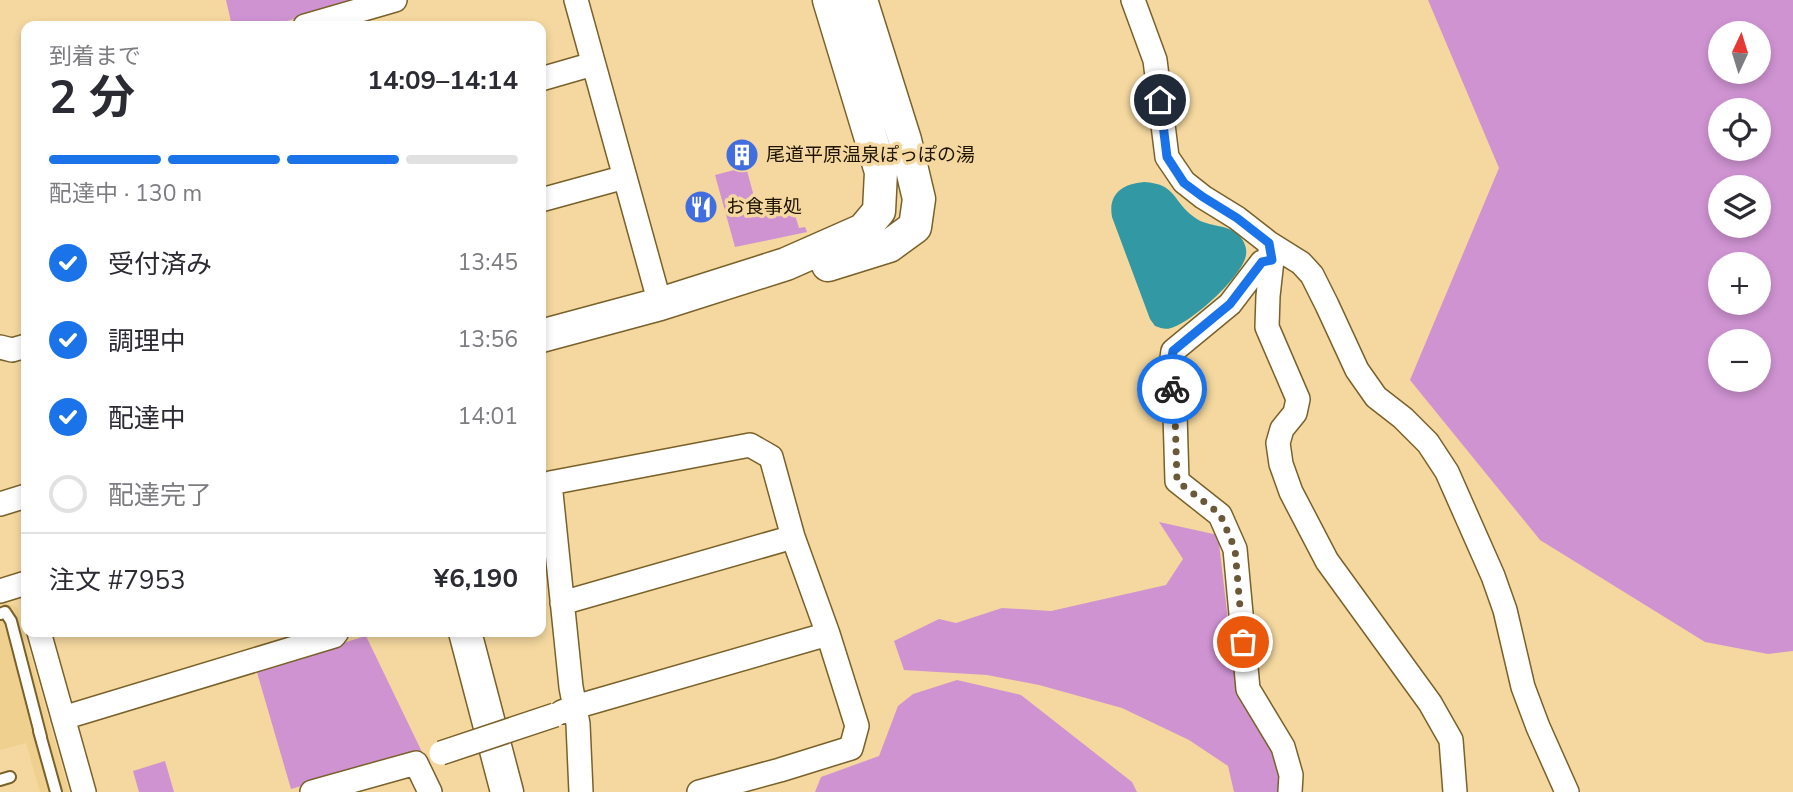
<!DOCTYPE html>
<html lang="ja">
<meta charset="utf-8">
<style>
:root{--surface:#fff;--page:#f2f2f3;--text:#2b2b33;--muted:#7c7c81;--line:#e1e1e2;--accent:#1a73e8}
body{margin:0;font-family:"Nunito Sans","Noto Sans JP",sans-serif;background:var(--page);color:var(--text);height:100vh;display:flex;flex-direction:column;font-size:26px;white-space:nowrap}
*{box-sizing:border-box;margin:0}
p{font-size:23px;color:var(--muted)}
.icon{flex:none;width:38px;height:38px;fill:none;stroke:currentColor;stroke-width:2;stroke-linecap:round;stroke-linejoin:round}
.map{position:relative;flex:1;overflow:hidden}
.details{position:absolute;left:21px;top:21px;width:525px;height:616px;display:flex;flex-direction:column;background:var(--surface);border-radius:14px;box-shadow:0 4px 10px #0003}
.details>*{flex:none}
.needle{width:46px;rotate:4deg}
.buttons{position:absolute;left:1708px;top:21px;display:grid;gap:14px}
.buttons a{display:grid;place-items:center;width:63px;height:63px;border-radius:50%;background:var(--surface);box-shadow:0 4px 10px #0003;font-size:35px}
.pin{position:absolute;display:grid;place-items:center;width:60px;height:60px;color:#fff;margin:-30px;border:4px solid #fff;border-radius:50%;box-shadow:0 2px 7px #0007}
.courier{position:absolute;display:grid;place-items:center;width:70px;height:70px;margin:-35px;border:5px solid #1a73e8;border-radius:50%;background:#fff;color:#222;box-shadow:0 2px 9px #0007}
.summary em{font-style:normal;font-weight:700}
.summary div{display:flex;flex-direction:column-reverse}
.summary{display:flex;align-items:center;justify-content:space-between;height:119px;padding:0 28px}
h1{font-size:46px;font-weight:700;line-height:52px}
.bar{display:grid;grid-template-columns:repeat(4,1fr);gap:10px 7px;align-content:center;height:84px;padding:0 28px}
.bar i{height:9px;border-radius:5px;background:var(--line)}
.bar .on{background:var(--accent)}
.bar p{grid-column:span 4}
.line{display:flex;align-items:center;gap:18px;padding:0 28px;border-top:2px solid var(--line)}
.line div{flex:1}
ol{padding:0 28px;list-style:none}
li{display:flex;align-items:center;gap:21px;height:77px}
li p{margin-inline-start:auto}
li .icon{padding:7px;border-radius:50%;background:var(--accent);color:#fff;stroke-width:4}
li:last-child{color:var(--muted)}
li i{width:38px;height:38px;border:4px solid var(--line);border-radius:50%}
.map>svg:first-child{display:block}
</style>
<div class="map">
<svg width="1793" height="792" viewBox="0 0 1793 792">
<rect width="100%" height="100%" fill="#f4d89f"/>
<path fill="#efd08f" d="M0,601L17,607L69,792H40L26,743L0,750Z"/>
<path fill="#cf93d2" fill-rule="evenodd" d="M226,0H358L270,26H232Z
M1428,0H1793V651L1768,654L1705,642L1540,540L1410,380L1499,168ZM1759,33V72H1720V33ZM1759,110V149H1720V110ZM1759,187V226H1720V187ZM1759,264V303H1720V264ZM1759,341V380H1720V341Z
M746,167L756,204L789,195L799,228L805,227L807,232L735,247L715,175Z
M1159,522L1218,535L1228,620L1241,690L1281,752L1288,792H1234L1228,766L1189,740L1122,708L1039,685L987,675L904,670L894,641L939,619L956,623L1002,608L1051,611L1166,585L1183,559Z
M366,636L422,752L291,789L256,669Z
M957,680L1021,695L1132,782L1137,792H815L821,777L879,756L898,706L913,694Z
M165,761L174,792H139L133,771Z"/>
<path fill="#3298a3" d="M1144,182C1177,184 1172,201 1194,217C1209,229 1230,222 1242,239C1245,244 1247,249 1246,255C1243,276 1191,323 1171,328C1165,330 1161,328 1155,326L1150,319L1112,217C1108,194 1122,184 1144,182Z"/>
<g fill="none" stroke-linecap="round" stroke-linejoin="round">
<defs>
<path id="lane" d="M0,614L5,612L11,621L41,737
M39,731L56,792
M0,780L10,777"/>
<path id="street" d="M576,0L660,304
M1133,0L1155,60L1167,157L1184,182L1203,197L1237,218L1269,243L1272,260L1268,296L1267,327L1298,399L1295,413L1282,429L1278,443L1281,464L1291,492L1327,561L1430,703L1451,740L1455,792
M305,26L395,0
M541,79L593,64
M541,200L625,177
M1269,243L1301,263L1312,275L1327,305L1357,370L1376,397L1403,418L1428,443L1447,472L1493,576L1505,610L1523,687L1538,727L1567,792
M1272,260L1262,262L1230,304L1173,351L1170,372L1175,414L1177,481L1220,515L1235,549L1248,689L1283,747L1291,775L1290,792
M0,347L12,350L26,346
M0,504L26,496
M0,591L26,583
M562,603L793,537
M39,632L84,792
M562,712L575,707L828,634
M63,718L334,636L337,632
M312,792L416,763L430,792
M581,792L578,724L571,687L550,483L750,445L771,457L793,537L828,634L857,726L851,748L780,770L699,792"/>
<path id="secondary" d="M828,265L889,246L915,227L919,199L905,140L861,0
M541,336L660,304L786,264L863,230L879,211L881,172L829,0
M465,632L507,792"/>
</defs>
<use href="#lane" stroke="#79612a" stroke-width="14"/>
<use href="#street" stroke="#79612a" stroke-width="26"/>
<use href="#secondary" stroke="#79612a" stroke-width="35"/>
<use href="#lane" stroke="#fff" stroke-width="10"/>
<use href="#street" stroke="#fff" stroke-width="23"/>
<use href="#secondary" stroke="#fff" stroke-width="32"/>
<defs>
<path id="street-bridge" d="M441,753L555,715"/>
</defs>
<use href="#street-bridge" stroke="#79612a" stroke-width="26" stroke-linecap="butt"/>
<use href="#street-bridge" stroke="#fff" stroke-width="23"/>
</g>
<g fill="none" stroke-linecap="round" stroke-linejoin="round">
<path stroke="#695938" stroke-width="7" stroke-dasharray="0 12.6" d="M1172,389L1175,414L1177,481L1220,514L1235,549L1243,642"/>
<path stroke="#1a73e8" stroke-width="9" d="M1160,100L1167,157L1184,183L1203,197L1237,218L1269,243L1272,260L1262,262L1230,304L1173,351L1170,372L1172,389"/>
</g>
<defs>
<symbol id="building-disc" viewBox="-11 -11 22 22"><circle r="9.5" fill="#416ddf" stroke="#f4d89f"/><path d="M-4-6H4V6H1V3H-1V6H-4ZM-2.5-4.3h1.7v1.8h-1.7ZM.8-4.3h1.7v1.8H.8ZM-2.5-1h1.7V.8h-1.7ZM.8-1h1.7V.8H.8Z" fill="#fff"/></symbol>
<symbol id="restaurant-disc" viewBox="-11 -11 22 22"><circle r="9.5" fill="#416ddf" stroke="#f4d89f"/><path d="M-5-6h1v4h1v-4h1v4h1v-4h1v5L-1.5 .5V6h-2V.5L-5-1ZM5-6V6H3V1.5H1.5Q1.5-4 5-6Z" fill="#fff"/></symbol>
</defs>
<g fill-rule="evenodd">
<use href="#building-disc" x="723" y="136" width="38" height="38"/>
<use href="#restaurant-disc" x="682" y="188" width="38" height="38"/>
</g>
<g text-anchor="middle" dominant-baseline="central" stroke-width="7" stroke-linejoin="round" paint-order="stroke">
<g font-size="19" fill="#1e1401" stroke="#f4d89f" text-anchor="start">
<text x="766" y="155">尾道平原温泉ぽっぽの湯</text>
<text x="726" y="207">お食事処</text>
</g>
</g>
</svg>
<div class="buttons">
<a><svg class="needle" viewBox="-14 -14 28 28"><path d="M0-13l5 13h-10z" fill="#e53935"/><path d="M0 13l5-13h-10z" fill="#7c7c81"/></svg></a>
<a><svg class="icon" aria-label="locate" viewBox="0 0 24 24"><circle cx="12" cy="12" r="6"/><path d="M12 2v4M12 18v4M2 12h4M18 12h4"/></svg></a>
<a><svg class="icon" aria-label="layers" viewBox="0 0 24 24"><path d="M12 4l9 5-9 5-9-5zM3 14l9 5 9-5"/></svg></a>
<a>+</a>
<a>−</a>
</div>
<div class="pin" style="left:1243px;top:642px;background:#ea580c"><svg class="icon" aria-label="bag" viewBox="0 0 24 24"><path d="M5 8h14l-1 12H6zM9 8a3 3 0 0 1 6 0"/></svg></div>
<div class="pin" style="left:1160px;top:100px;background:#1f2937"><svg class="icon" aria-label="home" viewBox="0 0 24 24"><path d="M3 11l9-7 9 7M6 9v11h12V9"/></svg></div>
<div class="courier" style="left:1172px;top:389px"><svg class="icon" aria-label="bike" viewBox="0 0 24 24"><circle cx="6" cy="16" r="4"/><circle cx="18" cy="16" r="4"/><path d="M6 16l4-8h5l3 8M10 8l3 8H6M13 5h3"/></svg></div>
<section class="details">
<div class="summary"><div><h1>2 分</h1><p>到着まで</p></div><em>14:09–14:14</em></div>
<div class="bar"><i class="on"></i><i class="on"></i><i class="on"></i><i></i><p>配達中 · 130 m</p></div>
<ol>
<li><svg class="icon" aria-label="check" viewBox="0 0 24 24"><path d="M5 12l5 5 9-10"/></svg>受付済み<p>13:45</p></li>
<li><svg class="icon" aria-label="check" viewBox="0 0 24 24"><path d="M5 12l5 5 9-10"/></svg>調理中<p>13:56</p></li>
<li><svg class="icon" aria-label="check" viewBox="0 0 24 24"><path d="M5 12l5 5 9-10"/></svg>配達中<p>14:01</p></li>
<li><i></i>配達完了</li>
</ol>
<div class="line" style="height:91px"><div>注文 #7953</div><b>¥6,190</b></div>
</section>
</div>
